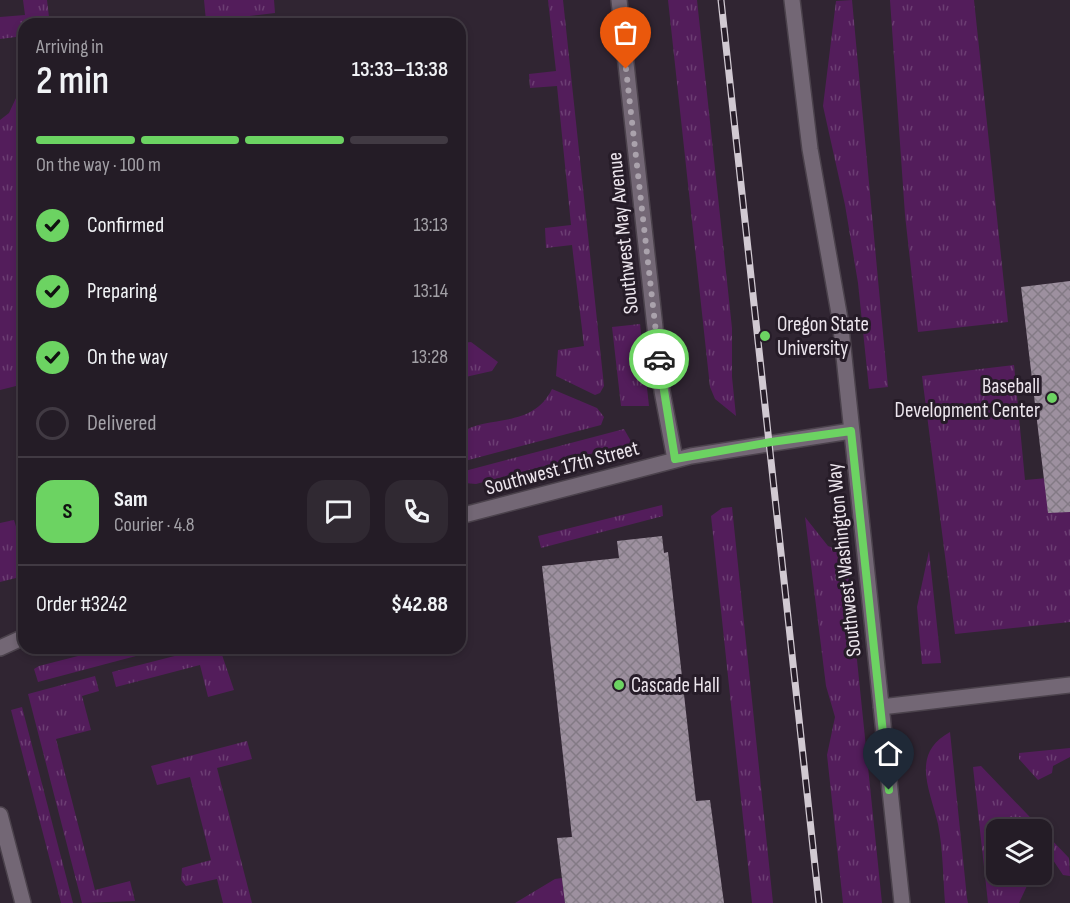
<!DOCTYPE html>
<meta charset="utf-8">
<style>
:root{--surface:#241c26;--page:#302932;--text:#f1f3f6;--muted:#a3a1a7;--line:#413a43;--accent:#6cd362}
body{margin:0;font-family:"Sofia Sans Condensed",sans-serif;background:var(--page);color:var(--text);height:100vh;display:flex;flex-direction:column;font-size:22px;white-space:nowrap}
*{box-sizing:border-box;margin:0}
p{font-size:20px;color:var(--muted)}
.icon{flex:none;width:33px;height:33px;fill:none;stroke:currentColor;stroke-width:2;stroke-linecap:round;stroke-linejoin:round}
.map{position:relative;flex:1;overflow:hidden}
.sheet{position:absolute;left:18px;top:18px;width:448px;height:636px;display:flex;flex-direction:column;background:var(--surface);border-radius:18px;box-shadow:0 3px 9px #0003,0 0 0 2px var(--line)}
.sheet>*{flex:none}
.fabs{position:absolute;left:986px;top:819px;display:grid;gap:12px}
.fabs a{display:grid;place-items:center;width:66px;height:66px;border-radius:12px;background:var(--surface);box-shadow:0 3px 9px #0003,0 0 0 2px var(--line);font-size:30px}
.pin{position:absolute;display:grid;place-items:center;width:51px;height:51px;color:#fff;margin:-62px -26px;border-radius:50% 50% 50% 0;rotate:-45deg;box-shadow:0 0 6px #0007}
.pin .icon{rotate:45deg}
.courier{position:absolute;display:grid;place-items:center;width:60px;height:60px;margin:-30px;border:4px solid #6cd362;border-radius:50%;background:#fff;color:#222;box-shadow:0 2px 8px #0007}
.head em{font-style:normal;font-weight:600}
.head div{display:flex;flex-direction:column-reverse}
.head{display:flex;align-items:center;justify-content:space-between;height:102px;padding:0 18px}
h1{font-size:39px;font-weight:600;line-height:45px}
.bar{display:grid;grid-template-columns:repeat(4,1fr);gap:9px 6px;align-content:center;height:72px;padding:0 18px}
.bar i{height:8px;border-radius:4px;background:var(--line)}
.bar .on{background:var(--accent)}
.bar p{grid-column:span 4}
.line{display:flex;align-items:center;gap:15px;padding:0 18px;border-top:2px solid var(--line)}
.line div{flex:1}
.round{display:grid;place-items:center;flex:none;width:63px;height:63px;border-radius:18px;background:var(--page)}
ol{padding:0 18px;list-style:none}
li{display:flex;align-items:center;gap:18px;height:66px}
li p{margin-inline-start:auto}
li .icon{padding:6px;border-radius:50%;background:var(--accent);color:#111;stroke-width:4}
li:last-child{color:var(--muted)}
li i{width:33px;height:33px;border:3px solid var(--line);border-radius:50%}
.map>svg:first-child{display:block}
</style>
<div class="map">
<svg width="1070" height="903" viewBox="0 0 1070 903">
<defs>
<pattern id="grass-tufts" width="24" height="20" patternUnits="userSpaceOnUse" patternTransform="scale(1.5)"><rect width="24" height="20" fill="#531d5b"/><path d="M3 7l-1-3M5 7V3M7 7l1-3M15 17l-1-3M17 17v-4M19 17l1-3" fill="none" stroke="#6c3e73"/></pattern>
<pattern id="building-cross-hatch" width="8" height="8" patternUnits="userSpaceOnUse" patternTransform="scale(1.5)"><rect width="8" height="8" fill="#9d909f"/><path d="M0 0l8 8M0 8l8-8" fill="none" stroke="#837a85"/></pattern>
</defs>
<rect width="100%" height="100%" fill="#302532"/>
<path fill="url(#grass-tufts)" d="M23,0H47L49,17L46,24H24V36L0,39V17L25,15Z
M204,0H274L275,13L206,21Z
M548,0H563L604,386L600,393L595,395L556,376L558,350L584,346L572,245L546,248L545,228L571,225L557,86L530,88L529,74L556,71Z
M668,0H697L732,328V377L736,416L715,399L710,387Z
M852,0L888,387L869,389L858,283L845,205L823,106L836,1Z
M890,0H974L1008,322L918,332L905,215Z
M23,83L24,384L0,390V120L9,113Z
M640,324L649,406H621L612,327Z
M471,342L498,362L492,371L461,378V343Z
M1014,365L1025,480L1070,476V622L955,634L922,376Z
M552,389L597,408L604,417L601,425L461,462V433C486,414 532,430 552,389Z
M624,429L632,443L476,484L465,483L461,478V472Z
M662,505L663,516L541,548L538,536Z
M732,507L773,903H752L711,516L722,508Z
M805,517L828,546L846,553L882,903H843L827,755L835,717L826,686Z
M14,520L18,533L24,532V576L0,582V523Z
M929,551L941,663L922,664L917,607Z
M109,648H166L38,682L34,669L39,666Z
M206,648L220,649L234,690L208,697L200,665L116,687L112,672Z
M95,676L99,691L82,696L91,730L56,739L95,890L130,881L135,901L82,903L28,694Z
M22,707L73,903H61L11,710Z
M950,732L967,898L968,903H945C943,877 943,849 938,824C930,789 910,754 950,732Z
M247,741L252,759L217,768L252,903H223L217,879L186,886L181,880L182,868L211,860L190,777L157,785L151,766Z
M1070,748V757L1053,766L1052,773L1038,780L1019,759V753Z
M981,766L1069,858L1070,876L1063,875L1053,860L1041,861V830H996V874L1032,875L1019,903H988L973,767Z
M562,878L565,903H515L555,879Z"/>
<path fill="url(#building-cross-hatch)" d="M1070,281V512L1048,513L1021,287Z
M662,536L664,553L668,552L696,801L710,800L724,903H565L557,838L572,837L542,566L619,558L617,541Z"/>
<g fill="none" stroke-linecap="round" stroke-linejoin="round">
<defs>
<path id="minor" d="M619,0L662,391L675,459
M792,0L810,149L840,319L902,903
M460,516L691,456L851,431
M0,648L24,637
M881,707L1070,685
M0,815L23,903"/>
</defs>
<use href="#minor" stroke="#4b424c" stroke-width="18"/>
<use href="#minor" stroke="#736775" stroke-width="15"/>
<defs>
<path id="rail" d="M721,0L819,903"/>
</defs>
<use href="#rail" stroke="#d1c9d2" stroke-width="7"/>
<use href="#rail" stroke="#261c28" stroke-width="4.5" stroke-dasharray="14" stroke-linecap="butt"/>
</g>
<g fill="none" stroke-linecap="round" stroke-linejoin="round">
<path stroke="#aaa2ac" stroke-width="6" stroke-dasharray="0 10.8" d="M626,69L659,359"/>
<path stroke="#6cd362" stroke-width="8" d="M659,359L675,459L771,442L851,431L889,790"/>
</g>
<g fill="#6cd362" stroke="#261c28" stroke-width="2">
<circle cx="765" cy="336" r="6"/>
<circle cx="1052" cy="398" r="6"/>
<circle cx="619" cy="685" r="6"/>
</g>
<g text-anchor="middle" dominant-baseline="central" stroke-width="6" stroke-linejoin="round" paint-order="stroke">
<g font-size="21" fill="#ece5ed" stroke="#261c28">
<text transform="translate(623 233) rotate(-96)">Southwest May Avenue</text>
<text transform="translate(562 468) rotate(-15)">Southwest 17th Street</text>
<text transform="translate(844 560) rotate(-96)">Southwest Washington Way</text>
</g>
<g font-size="21" fill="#ece5ed" stroke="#261c28" text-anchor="start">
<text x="777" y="324">Oregon State<tspan x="777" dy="24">University</tspan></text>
<text x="1040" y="386" text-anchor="end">Baseball<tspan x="1040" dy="24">Development Center</tspan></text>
<text x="631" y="685">Cascade Hall</text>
</g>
</g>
</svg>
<div class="fabs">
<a><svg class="icon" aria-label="layers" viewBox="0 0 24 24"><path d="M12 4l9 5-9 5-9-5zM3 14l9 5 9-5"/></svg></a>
</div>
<div class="pin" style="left:626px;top:69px;background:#ea580c"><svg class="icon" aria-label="bag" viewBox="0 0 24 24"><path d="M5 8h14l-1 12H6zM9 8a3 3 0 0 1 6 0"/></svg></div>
<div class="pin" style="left:889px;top:790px;background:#1f2937"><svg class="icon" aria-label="home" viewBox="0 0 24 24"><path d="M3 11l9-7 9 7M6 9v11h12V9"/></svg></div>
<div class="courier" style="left:659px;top:359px"><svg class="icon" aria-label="car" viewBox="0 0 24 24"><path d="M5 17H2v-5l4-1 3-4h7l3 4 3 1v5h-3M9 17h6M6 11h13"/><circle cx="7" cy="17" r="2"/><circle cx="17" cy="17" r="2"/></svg></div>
<section class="sheet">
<div class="head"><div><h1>2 min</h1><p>Arriving in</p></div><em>13:33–13:38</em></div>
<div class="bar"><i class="on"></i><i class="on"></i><i class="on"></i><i></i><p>On the way · 100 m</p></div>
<ol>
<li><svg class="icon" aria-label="check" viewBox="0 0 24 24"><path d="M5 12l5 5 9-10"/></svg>Confirmed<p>13:13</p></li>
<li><svg class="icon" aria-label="check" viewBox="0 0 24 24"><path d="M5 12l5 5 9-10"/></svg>Preparing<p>13:14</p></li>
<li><svg class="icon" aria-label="check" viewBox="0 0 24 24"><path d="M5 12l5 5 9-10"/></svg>On the way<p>13:28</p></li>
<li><i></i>Delivered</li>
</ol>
<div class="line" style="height:108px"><b class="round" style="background:var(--accent);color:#111">S</b><div><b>Sam</b><p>Courier · 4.8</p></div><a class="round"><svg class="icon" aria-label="chat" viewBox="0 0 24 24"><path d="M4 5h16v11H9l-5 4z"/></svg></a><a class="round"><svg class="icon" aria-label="phone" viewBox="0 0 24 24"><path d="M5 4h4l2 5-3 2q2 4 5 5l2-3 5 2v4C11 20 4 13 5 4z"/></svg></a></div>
<div class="line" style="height:78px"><div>Order #3242</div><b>$42.88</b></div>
</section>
</div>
